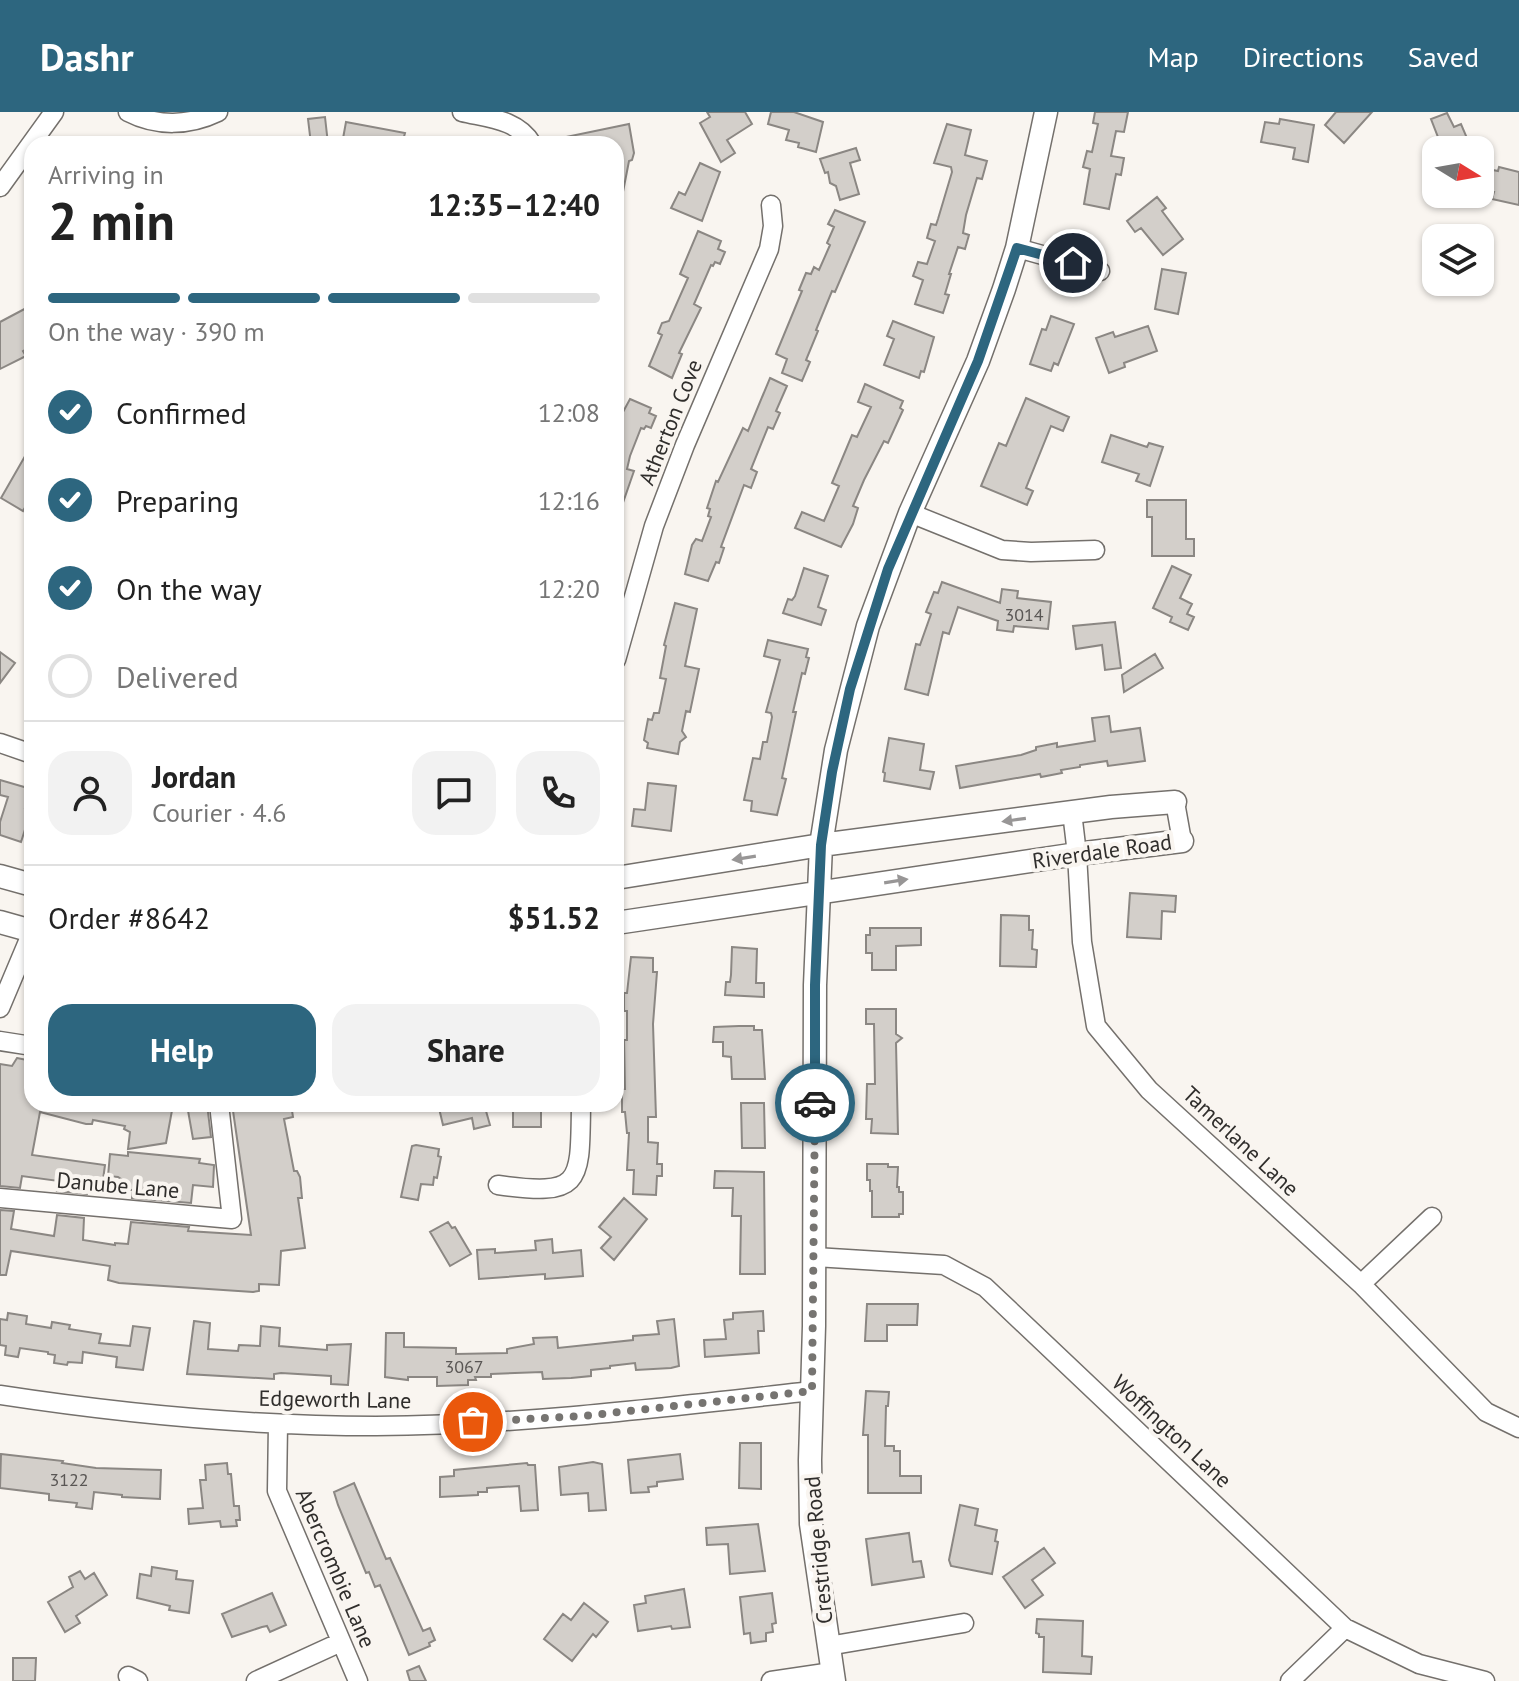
<!DOCTYPE html>
<meta charset="utf-8">
<style>
:root{--surface:#fff;--page:#f2f2f2;--text:#222;--muted:#767676;--line:#e0e0e0;--accent:#2d667f}
body{margin:0;font-family:"PT Sans",sans-serif;background:var(--page);color:var(--text);height:100vh;display:flex;flex-direction:column;font-size:30px;white-space:nowrap}
*{box-sizing:border-box;margin:0}
p{font-size:26px;color:var(--muted)}
.icon{flex:none;width:44px;height:44px;fill:none;stroke:currentColor;stroke-width:2;stroke-linecap:round;stroke-linejoin:round}
.map{position:relative;flex:1;overflow:hidden}
.sheet{position:absolute;left:24px;top:24px;width:600px;height:976px;display:flex;flex-direction:column;background:var(--surface);border-radius:24px;box-shadow:0 2px 6px #0004}
.sheet>*{flex:none}
.needle{width:52px;rotate:101deg}
.tools{position:absolute;left:1422px;top:24px;display:grid;gap:16px}
.tools a{display:grid;place-items:center;width:72px;height:72px;border-radius:16px;background:var(--surface);box-shadow:0 2px 6px #0004;font-size:40px}
.pin{position:absolute;display:grid;place-items:center;width:68px;height:68px;color:#fff;margin:-34px;border:4px solid #fff;border-radius:50%;box-shadow:0 2px 8px #0007}
.courier{position:absolute;display:grid;place-items:center;width:80px;height:80px;margin:-40px;border:6px solid #2d667f;border-radius:50%;background:#fff;color:#222;box-shadow:0 2px 10px #0007}
.headline em{font-style:normal;font-weight:600}
.headline div{display:flex;flex-direction:column-reverse}
.headline{display:flex;align-items:center;justify-content:space-between;height:136px;padding:0 24px}
h1{font-size:52px;font-weight:600;line-height:60px}
.bar{display:grid;grid-template-columns:repeat(4,1fr);gap:12px 8px;align-content:center;height:96px;padding:0 24px}
.bar i{height:10px;border-radius:6px;background:var(--line)}
.bar .on{background:var(--accent)}
.bar p{grid-column:span 4}
.line{display:flex;align-items:center;gap:20px;padding:0 24px;border-top:2px solid var(--line)}
.line div{flex:1}
.round{display:grid;place-items:center;flex:none;width:84px;height:84px;border-radius:24px;background:var(--page)}
ol{padding:0 24px;list-style:none}
li{display:flex;align-items:center;gap:24px;height:88px}
li p{margin-inline-start:auto}
li .icon{padding:8px;border-radius:50%;background:var(--accent);color:#fff;stroke-width:4}
li:last-child{color:var(--muted)}
li i{width:44px;height:44px;border:4px solid var(--line);border-radius:50%}
.button{display:flex;gap:16px;margin-top:auto;padding:16px 24px}
.button a{flex:1;height:92px;border-radius:24px;background:var(--accent);color:#fff;font-size:32px;font-weight:600;line-height:92px;text-align:center}
.button a+a{background:var(--page);color:var(--text)}
header{display:flex;align-items:center;gap:48px;box-sizing:border-box;height:112px;padding:0 40px;background:var(--accent);color:#fff}
header strong{font-size:38px}
nav{display:flex;gap:44px;margin-inline-start:auto;font-size:28px}
.map>svg:first-child{display:block}
</style>
<header>
<strong>Dashr</strong>
<nav><a>Map</a><a>Directions</a><a>Saved</a></nav>
</header>
<div class="map">
<svg width="1519" height="1569" viewBox="0 0 1519 1569">
<rect width="100%" height="100%" fill="#f9f5f0"/>
<path fill="#d3cfca" stroke="#8b8783" stroke-width="2" d="M707,0H745L752,12L727,28L735,41L721,50L700,11L710,5Z
M771,0H794L823,10L816,40L798,35L799,31L786,28L789,18L768,12Z
M1095,0H1128L1124,20L1116,19L1111,44L1124,46L1121,63L1116,62L1109,97L1084,92L1090,57L1083,55L1087,39L1092,40L1098,12L1093,11Z
M1336,0H1372L1344,31L1325,13Z
M1447,1L1454,15L1461,12L1472,38H1443L1431,7Z
M325,5L328,32H311L308,7Z
M1280,7L1314,13L1308,50L1293,47L1295,36L1261,30L1265,10L1279,12Z
M346,10L405,21L402,32H342Z
M629,12L634,41L632,48L629,49L622,85H616V32H561V26Z
M947,12L971,18L965,43L987,49L982,67L977,66L966,103L963,121L969,123L965,137L958,135L949,162H951L945,182L949,183L943,201L915,192L923,168L913,164L918,150L927,152L935,129L927,126L931,112L936,113L938,107L952,60L951,55L934,51Z
M856,36L860,48L850,51L859,82L840,88L836,74L830,71L828,60L825,61L820,47Z
M700,51L720,60L702,109L671,96L679,80L685,83Z
M1499,55L1519,60V93L1492,87L1494,80L1480,77L1483,56L1498,59Z
M1157,85L1166,96L1162,99L1183,127L1163,143L1141,116L1135,120L1127,109Z
M835,98L865,110L835,180L832,179L816,218L818,219L806,248L810,250L802,269L782,261L787,247L776,242L802,179L799,178L806,161L811,162L814,155L819,158L830,133L827,131L834,115L828,112Z
M698,119L721,129L718,137L725,140L720,152L715,150L713,154L711,153L694,192L701,196L679,241L682,242L672,266L649,254L662,223L658,221L662,211L669,209L688,166L680,162Z
M1162,157L1186,161L1178,202L1155,197Z
M32,193V234L23,239L26,244L0,257V210Z
M1051,204L1074,212L1058,253L1054,251L1051,259L1030,252L1042,217L1046,218Z
M893,209L934,225L924,260L921,259L919,266L884,253L894,227L887,224Z
M1148,214L1157,239L1124,251L1125,255L1109,261L1096,226L1113,220L1115,225Z
M770,266L787,274L776,299L780,301L773,317L768,315L751,357L757,360L751,376L744,373L721,435L724,436L719,451L716,450L708,469L685,462L692,433L696,427L702,429L711,405L708,404L710,397L707,396L716,369L718,370L743,316L748,319Z
M865,272L903,289L900,296L903,298L888,331L884,329L864,368L853,394L858,396L853,412L841,435L795,416L802,400L824,409L839,374L832,371L852,323L857,325L871,295L858,290Z
M1026,286L1069,305L1063,319L1051,314L1026,376L1033,379L1027,393L981,374L999,331L1006,334Z
M630,287L651,296L649,301L656,304L651,316L646,314L644,317L641,316L630,344L627,357L634,359L618,405L616,313Z
M1111,323L1147,335L1149,331L1163,335L1150,374L1136,369L1139,362L1102,350Z
M32,332V383L23,399L1,386Z
M1147,388H1186V427H1194V444H1152V405H1147Z
M1172,454L1191,463L1180,486L1192,492L1187,502L1194,505L1188,518L1170,510L1172,505L1153,496Z
M804,456L828,464L818,495L826,498L821,513L783,501L788,487L792,488L795,484Z
M942,470L1000,491L1002,477L1018,479L1017,486L1051,490L1048,517L1014,514L1013,520L997,518L998,509L958,495L949,522L943,520L928,583L905,577L916,532L920,533L931,502L926,500L934,480L938,481Z
M675,491L697,497L685,554L699,557L690,600L686,599L682,619L686,625L680,630L678,642L647,636L648,631L644,628L648,607L652,608L654,601H659L666,567L660,566L666,534L664,533Z
M1115,510L1121,556L1105,558L1102,533L1076,537L1073,514Z
M768,528L808,537L806,545L809,546L805,562L802,561L793,600H796L782,666L786,667L777,703L751,699L752,689L744,688L753,646L760,647L763,630H767L772,605L771,601L766,600L780,548L764,544Z
M0,540L15,551L0,571Z
M1155,542L1163,556L1124,580L1122,563Z
M1109,604L1111,620L1140,616L1145,649L1108,654L1107,649L1080,653V655L1061,658L1062,661L1041,665L1040,662L960,676L956,654L1021,643L1036,638V635L1057,631V635L1095,629L1092,606Z
M889,626L924,632L920,658L934,660L930,677L884,669L885,661L883,660Z
M0,668L31,677L25,696L31,699L21,730L0,723V710L8,685L0,683Z
M648,671L676,674L671,719L632,714L634,697L645,698Z
M1130,781L1176,784L1175,800L1162,799L1161,827L1127,825Z
M1001,803L1029,804V818H1033L1032,837L1037,838L1036,855L1000,854Z
M870,816H921V833L896,834V858H872V841H866V823H870Z
M732,835L757,837L756,871H764V885L725,883L726,870H730L731,863Z
M631,845L653,846V860H657L653,912L656,1005H648V1030L658,1031L657,1052H662V1064H657L656,1083L633,1082L634,1058H627L629,1021H627L625,1000H622V977H625L624,928H627V899H624V881H627Z
M866,897H896V922L902,926L896,931L898,1022L871,1021L872,1007H866L867,972H875L874,912H866Z
M739,914H754V918H762L765,967H732L731,945L723,944V930H713L714,915Z
M17,946L32,949V992L173,993L166,1031L128,1037L130,1020L124,1017L125,1014L93,1008L92,1012H86L40,1000L32,1043L105,1053L102,1075L88,1073L87,1082L57,1079L59,1069L22,1064L20,1076L0,1074V952L12,954Z
M741,991H764L765,1036H742Z
M207,992L211,1025L193,1027L187,993Z
M232,992H291L293,1005L284,1007L294,1059H297L300,1065L302,1086H298L305,1136L281,1139L279,1173L259,1172V1179L253,1180L119,1171L108,1168L110,1154L11,1139L6,1163H0V1098L14,1099L11,1117L54,1124L57,1103L84,1106L83,1128L115,1133V1131L128,1132L131,1110L189,1115L188,1119L251,1123Z
M438,992H484L490,1013L474,1017L472,1006L443,1013Z
M521,992H541V1015H513V994Z
M416,1033L439,1037L438,1044L441,1045L437,1066L434,1065L433,1073L421,1072L418,1088L401,1085L412,1034Z
M128,1040L200,1047L199,1051L214,1053L213,1075L193,1073L191,1091L132,1086L133,1078H126L127,1071L118,1065L108,1064L110,1042L128,1044Z
M867,1052H888V1055H898L897,1075H899V1080H903V1102H899V1105H872V1079H870V1068H867Z
M715,1059L764,1060L765,1162H740L741,1104H732L733,1076H714Z
M624,1086L647,1107L614,1148L601,1136L611,1125L599,1115Z
M448,1110L452,1116L455,1115L471,1142L450,1154L430,1120Z
M552,1127L553,1141L581,1138L583,1164L545,1167V1162L479,1167L477,1138L495,1137V1141L536,1138L535,1129Z
M867,1192H918L917,1213H887V1229H865Z
M763,1199L764,1219H758L759,1241L705,1245L704,1228L726,1227L724,1208L733,1207V1201Z
M8,1201L27,1204L26,1212L51,1216L52,1210L70,1213L69,1217L101,1222L99,1231L130,1234L133,1214L150,1216L143,1258L116,1255L117,1245L83,1240L82,1251L68,1250L67,1253L54,1251L55,1243L48,1242V1240L20,1236L18,1245L5,1243L6,1234L0,1233V1207L7,1208Z
M674,1207L679,1254L671,1256L636,1258L635,1251L610,1254V1256L591,1258V1264L571,1266L543,1267L542,1260L491,1262V1265H475L476,1268H468V1273L437,1274V1265H408V1268L385,1265L386,1221H404V1235L456,1236V1242L507,1241V1237L534,1232L533,1226L557,1225L558,1236L633,1228V1224L659,1222L657,1209Z
M194,1209L210,1211L208,1237L238,1239L239,1233L260,1234L261,1214L280,1216L279,1234L327,1238V1233L351,1232L348,1273L331,1272V1264L281,1261L274,1262V1267L187,1262Z
M866,1279L889,1280L888,1294H886L885,1334H894V1339H900V1364H921V1381H868V1323H863Z
M740,1331H761V1377L739,1376Z
M1,1342L63,1349L62,1351L96,1356L161,1358L160,1387L122,1385V1383L94,1380L92,1397L76,1395L77,1391L49,1388V1382L0,1376Z
M680,1342L683,1367L657,1370V1374L648,1375L649,1380L631,1381L628,1348Z
M593,1350L602,1352L606,1398L589,1399L588,1381L561,1383L559,1355Z
M227,1351L228,1362H231L234,1394H239L240,1408H236L237,1414L221,1415L220,1409L189,1412L188,1397L203,1396L200,1368H206L205,1353Z
M527,1351L528,1353H535L538,1398L521,1399L519,1374L487,1376V1380H478V1383L440,1385V1365L454,1364V1358Z
M354,1371L386,1447L390,1446L423,1519L430,1516L435,1528L429,1531L430,1534L409,1543L380,1473L375,1475L369,1460L366,1461L338,1393L334,1380Z
M960,1393L978,1397L975,1413L997,1418L995,1429L998,1430L992,1462L951,1454L949,1448Z
M758,1412L765,1459L730,1462L728,1432L707,1433L706,1416Z
M909,1421L913,1450L921,1449L924,1465L872,1473L866,1427Z
M1044,1436L1055,1451L1032,1468L1043,1483L1025,1496L1003,1465Z
M152,1455L177,1459L176,1467L193,1469L189,1501L169,1498L170,1494L137,1486L140,1462L151,1464Z
M80,1459L85,1467L94,1461L107,1483L76,1504L80,1511L65,1520L48,1490L73,1475L69,1465Z
M684,1477L690,1515L672,1517L671,1514L638,1519L634,1493L646,1491L645,1484Z
M272,1481L286,1513L270,1520L267,1514L262,1515L232,1525L222,1502Z
M772,1481L776,1511L772,1512L773,1520L766,1521V1529L751,1531L750,1521L744,1522L740,1485Z
M584,1491L608,1510L596,1525L593,1522L572,1549L544,1527L563,1502L571,1508Z
M1037,1507L1083,1509L1082,1544L1092,1545L1091,1562L1043,1560L1044,1525H1039V1522L1036,1521Z
M13,1546H36L35,1569H13Z
M419,1554L426,1569H410L407,1559Z"/>
<g fill="none" stroke-linecap="round" stroke-linejoin="round">
<defs>
<path id="minor" d="M128,0C157,15 189,14 218,0
M462,0C487,6 518,7 532,32
M0,75L54,0
M1017,136L1100,159
M910,401L1002,438L1031,440L1095,438
M616,548L654,414L685,333L769,137L773,114L771,93
M0,631L32,642
M1175,690L1182,729
M1072,700L1077,742L1082,830L1096,914L1149,978L1361,1172L1486,1300L1519,1316
M0,896L32,820
M0,929L32,934
M498,1073C583,1085 580,1071 581,992
M0,1086L232,1107L219,992
M815,1145L944,1153L985,1175L1345,1516L1419,1552L1485,1569
M1361,1172L1432,1105
M0,1283C124,1302 251,1314 376,1314C522,1313 667,1295 812,1279
M278,1312L277,1379L358,1569
M828,1534L964,1511
M128,1564L138,1569
M256,1569L341,1530
M771,1569L832,1560
M1290,1569L1345,1516"/>
<path id="tertiary" d="M0,764L32,773
M616,766L821,733L1111,695L1175,690
M0,810L32,819
M616,811L1077,742L1182,729
M834,1569L811,1412L810,1348L814,1214L815,873L821,733L836,638L868,514L910,401L978,249L1004,177L1017,136L1046,0"/>
</defs>
<use href="#minor" stroke="#74706c" stroke-width="21"/>
<use href="#tertiary" stroke="#74706c" stroke-width="25"/>
<use href="#minor" stroke="#fff" stroke-width="18"/>
<use href="#tertiary" stroke="#fff" stroke-width="22"/>
</g>
<defs><path id="oneway-solid" d="M-6-.8H1V-3.2L6.5 0L1 3.2V.8H-6Z" transform="scale(2)"/></defs>
<g fill="#989696">
<use href="#oneway-solid" transform="translate(1014 708) rotate(172)"/>
<use href="#oneway-solid" transform="translate(744 746) rotate(171)"/>
<use href="#oneway-solid" transform="translate(896 769) rotate(-9)"/>
</g>
<g fill="none" stroke-linecap="round" stroke-linejoin="round">
<path stroke="#767471" stroke-width="8" stroke-dasharray="0 14.4" d="M473,1310L583,1304L812,1279L815,991"/>
<path stroke="#2d667f" stroke-width="10" d="M815,991V873L821,733L832,660L850,577L888,457L978,249L1017,136L1073,151"/>
</g>
<g text-anchor="middle" dominant-baseline="central" stroke-width="8" stroke-linejoin="round" paint-order="stroke">
<g font-size="18" fill="#595654">
<text x="1024" y="502">3014</text>
<text x="464" y="1254">3067</text>
<text x="69" y="1367">3122</text>
</g>
<g font-size="22" fill="#302e2c" stroke="#f9f5f0">
<text transform="translate(670 310) rotate(-68)">Atherton Cove</text>
<text transform="translate(1102 739) rotate(-8)">Riverdale Road</text>
<text transform="translate(1241 1029) rotate(43)">Tamerlane Lane</text>
<text transform="translate(118 1073) rotate(5)">Danube Lane</text>
<text transform="translate(335 1287) rotate(1)">Edgeworth Lane</text>
<text transform="translate(1172 1319) rotate(43)">Woffington Lane</text>
<text transform="translate(818 1438) rotate(-95)">Crestridge Road</text>
<text transform="translate(336 1456) rotate(67)">Abercrombie Lane</text>
</g>
</g>
</svg>
<div class="tools">
<a><svg class="needle" viewBox="-14 -14 28 28"><path d="M0-13l5 13h-10z" fill="#e53935"/><path d="M0 13l5-13h-10z" fill="#767676"/></svg></a>
<a><svg class="icon" aria-label="layers" viewBox="0 0 24 24"><path d="M12 4l9 5-9 5-9-5zM3 14l9 5 9-5"/></svg></a>
</div>
<div class="pin" style="left:473px;top:1310px;background:#ea580c"><svg class="icon" aria-label="bag" viewBox="0 0 24 24"><path d="M5 8h14l-1 12H6zM9 8a3 3 0 0 1 6 0"/></svg></div>
<div class="pin" style="left:1073px;top:151px;background:#1f2937"><svg class="icon" aria-label="home" viewBox="0 0 24 24"><path d="M3 11l9-7 9 7M6 9v11h12V9"/></svg></div>
<div class="courier" style="left:815px;top:991px"><svg class="icon" aria-label="car" viewBox="0 0 24 24"><path d="M5 17H2v-5l4-1 3-4h7l3 4 3 1v5h-3M9 17h6M6 11h13"/><circle cx="7" cy="17" r="2"/><circle cx="17" cy="17" r="2"/></svg></div>
<section class="sheet">
<div class="headline"><div><h1>2 min</h1><p>Arriving in</p></div><em>12:35–12:40</em></div>
<div class="bar"><i class="on"></i><i class="on"></i><i class="on"></i><i></i><p>On the way · 390 m</p></div>
<ol>
<li><svg class="icon" aria-label="check" viewBox="0 0 24 24"><path d="M5 12l5 5 9-10"/></svg>Confirmed<p>12:08</p></li>
<li><svg class="icon" aria-label="check" viewBox="0 0 24 24"><path d="M5 12l5 5 9-10"/></svg>Preparing<p>12:16</p></li>
<li><svg class="icon" aria-label="check" viewBox="0 0 24 24"><path d="M5 12l5 5 9-10"/></svg>On the way<p>12:20</p></li>
<li><i></i>Delivered</li>
</ol>
<div class="line" style="height:144px"><a class="round"><svg class="icon" aria-label="person" viewBox="0 0 24 24"><circle cx="12" cy="8" r="4"/><path d="M4 21q1-7 8-7t8 7"/></svg></a><div><b>Jordan</b><p>Courier · 4.6</p></div><a class="round"><svg class="icon" aria-label="chat" viewBox="0 0 24 24"><path d="M4 5h16v11H9l-5 4z"/></svg></a><a class="round"><svg class="icon" aria-label="phone" viewBox="0 0 24 24"><path d="M5 4h4l2 5-3 2q2 4 5 5l2-3 5 2v4C11 20 4 13 5 4z"/></svg></a></div>
<div class="line" style="height:104px"><div>Order #8642</div><b>$51.52</b></div>
<div class="button"><a>Help</a><a>Share</a></div>
</section>
</div>
